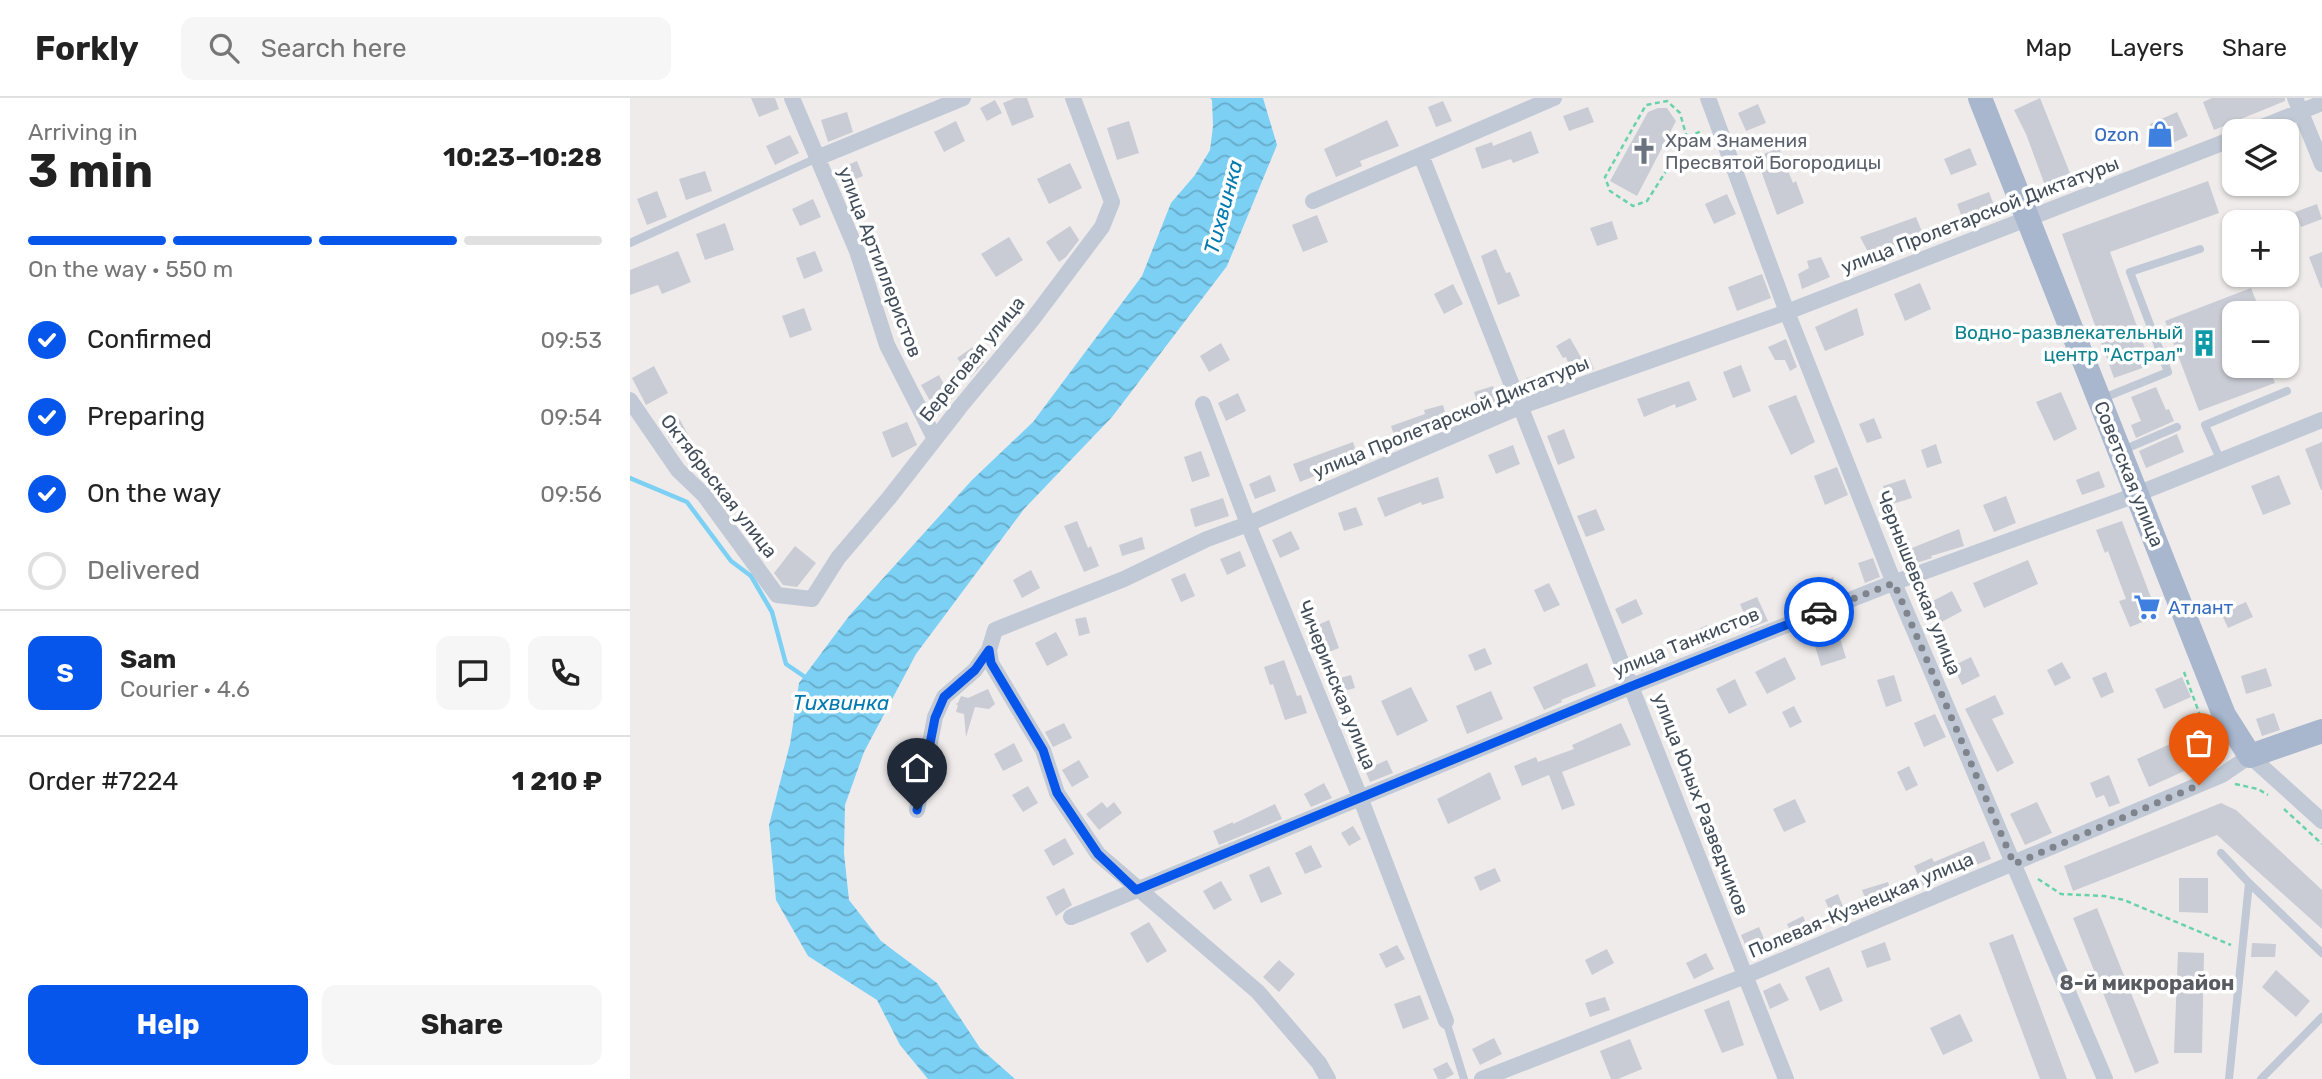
<!DOCTYPE html>
<meta charset="utf-8">
<style>
:root{--surface:#fff;--page:#f6f6f6;--text:#222;--muted:#767676;--line:#e0e0e0;--accent:#0756ec}
body{margin:0;font-family:Rubik,sans-serif;background:var(--page);color:var(--text);height:100vh;display:flex;flex-direction:column;font-size:26px;white-space:nowrap}
*{box-sizing:border-box;margin:0}
p{font-size:23px;color:var(--muted)}
.icon{flex:none;width:38px;height:38px;fill:none;stroke:currentColor;stroke-width:2;stroke-linecap:round;stroke-linejoin:round}
.map{position:relative;flex:1;overflow:hidden}
.drawer{display:flex;flex-direction:column;background:var(--surface);width:630px}
.drawer>*{flex:none}
.buttons{position:absolute;left:1592px;top:21px;display:grid;gap:14px}
.buttons a{display:grid;place-items:center;width:77px;height:77px;border-radius:14px;background:var(--surface);box-shadow:0 2px 5px #0004;font-size:35px}
.pin{position:absolute;display:grid;place-items:center;width:60px;height:60px;color:#fff;margin:-72px -30px;border-radius:50% 50% 50% 0;rotate:-45deg;box-shadow:0 0 7px #0007}
.pin .icon{rotate:45deg}
.courier{position:absolute;display:grid;place-items:center;width:70px;height:70px;margin:-35px;border:5px solid #0756ec;border-radius:50%;background:#fff;color:#222;box-shadow:0 2px 9px #0007}
.overview em{font-style:normal;font-weight:700}
.overview div{display:flex;flex-direction:column-reverse}
.overview{display:flex;align-items:center;justify-content:space-between;height:119px;padding:0 28px}
h1{font-size:46px;font-weight:700;line-height:52px}
.bar{display:grid;grid-template-columns:repeat(4,1fr);gap:10px 7px;align-content:center;height:84px;padding:0 28px}
.bar i{height:9px;border-radius:5px;background:var(--line)}
.bar .on{background:var(--accent)}
.bar p{grid-column:span 4}
.line{display:flex;align-items:center;gap:18px;padding:0 28px;border-top:2px solid var(--line)}
.line div{flex:1}
.round{display:grid;place-items:center;flex:none;width:74px;height:74px;border-radius:14px;background:var(--page)}
ol{padding:0 28px;list-style:none}
li{display:flex;align-items:center;gap:21px;height:77px}
li p{margin-inline-start:auto}
li .icon{padding:7px;border-radius:50%;background:var(--accent);color:#fff;stroke-width:4}
li:last-child{color:var(--muted)}
li i{width:38px;height:38px;border:4px solid var(--line);border-radius:50%}
.cta{display:flex;gap:14px;margin-top:auto;padding:14px 28px}
.cta a{flex:1;height:80px;border-radius:14px;background:var(--accent);color:#fff;font-size:28px;font-weight:700;line-height:80px;text-align:center}
.cta a+a{background:var(--page);color:var(--text)}
header{display:flex;align-items:center;gap:42px;box-sizing:border-box;height:98px;padding:0 35px;background:var(--surface);border-bottom:2px solid var(--line)}
header strong{font-size:33px}
nav{display:flex;gap:38px;margin-inline-start:auto;font-size:24px}
.search{width:490px;height:63px;background:var(--page);display:flex;align-items:center;gap:18px;box-sizing:border-box;padding:0 24px;border-radius:14px;color:var(--muted);font-size:26px}
main{display:flex;flex:1;min-height:0}
.map>svg:first-child{display:block}
</style>
<header>
<strong>Forkly</strong>
<div class="search"><svg class="icon" aria-label="search" viewBox="0 0 24 24"><circle cx="10" cy="10" r="6"/><path d="M15 15l6 6"/></svg>Search here</div>
<nav><a>Map</a><a>Layers</a><a>Share</a></nav>
</header>
<main>
<section class="drawer">
<div class="overview"><div><h1>3 min</h1><p>Arriving in</p></div><em>10:23–10:28</em></div>
<div class="bar"><i class="on"></i><i class="on"></i><i class="on"></i><i></i><p>On the way · 550 m</p></div>
<ol>
<li><svg class="icon" aria-label="check" viewBox="0 0 24 24"><path d="M5 12l5 5 9-10"/></svg>Confirmed<p>09:53</p></li>
<li><svg class="icon" aria-label="check" viewBox="0 0 24 24"><path d="M5 12l5 5 9-10"/></svg>Preparing<p>09:54</p></li>
<li><svg class="icon" aria-label="check" viewBox="0 0 24 24"><path d="M5 12l5 5 9-10"/></svg>On the way<p>09:56</p></li>
<li><i></i>Delivered</li>
</ol>
<div class="line" style="height:126px"><b class="round" style="background:var(--accent);color:#fff">S</b><div><b>Sam</b><p>Courier · 4.6</p></div><a class="round"><svg class="icon" aria-label="chat" viewBox="0 0 24 24"><path d="M4 5h16v11H9l-5 4z"/></svg></a><a class="round"><svg class="icon" aria-label="phone" viewBox="0 0 24 24"><path d="M5 4h4l2 5-3 2q2 4 5 5l2-3 5 2v4C11 20 4 13 5 4z"/></svg></a></div>
<div class="line" style="height:91px"><div>Order #7224</div><b>1 210 ₽</b></div>
<div class="cta"><a>Help</a><a>Share</a></div>
</section>
<div class="map">
<svg width="1692" height="981" viewBox="0 0 1692 981">
<defs>
<pattern id="water-waves" width="16" height="10" patternUnits="userSpaceOnUse" patternTransform="scale(1.75)"><rect width="16" height="10" fill="#7cd0f4"/><path d="M0 5q4-4 8 0t8 0" fill="none" stroke="#67abc9"/></pattern>
</defs>
<rect width="100%" height="100%" fill="#efebeb"/>
<path fill="url(#water-waves)" d="M580,0H633L647,47L597,168L482,319L394,411L286,556L234,654L215,707L214,755L219,802L251,843L307,885L350,950L385,981H298L270,947L247,902L178,858L146,802L139,727L160,646L169,585L219,518L342,382L403,324L512,178L541,105L565,77L580,52L583,28L582,2Z"/>
<g fill="none" stroke-linecap="round" stroke-linejoin="round">
<path stroke="#7cd0f4" stroke-width="4.5" d="M0,380L57,404L101,463L121,478L142,514L156,566L178,581"/>
</g>
<path fill="#c9ccd4" d="M121,0H145L149,11L129,19Z
M385,0H397L404,19L382,28L373,5Z
M1410,0L1442,80L1416,90L1396,36L1384,12Z
M1582,0H1655V3L1584,32L1573,4Z
M365,2L372,15L357,23L350,10Z
M813,3L822,23L806,29L798,9Z
M1128,6L1136,25L1116,33L1108,15Z
M958,9L964,24L939,33L933,18Z
M1028,10H1037L1046,23L1007,98L980,83L1018,14Z
M217,14L223,34L198,44L191,22Z
M1547,14L1558,38L1531,50L1520,26Z
M757,22L769,48L730,63L732,68L706,79L694,51Z
M326,23L335,43L314,54L304,34Z
M499,23L509,55L487,62L477,30Z
M901,33L909,55L883,65L881,61L852,71L845,50L862,44L863,48Z
M160,37L169,55L145,67L136,48Z
M1149,50L1163,85L1166,83L1174,105L1147,117L1126,59Z
M1340,50L1347,67L1321,77L1314,61Z
M227,63L233,78L216,85L210,70Z
M440,65L452,90L419,106L407,81Z
M75,73L82,93L56,102L49,81Z
M1578,83L1589,115L1480,154L1521,267L1484,280L1432,136Z
M27,93L37,119L17,127L7,101Z
M1359,94L1368,118L1336,130L1327,106Z
M1097,96L1106,116L1084,126L1075,106Z
M183,101L191,119L170,128L162,111Z
M1687,106L1692,121L1671,129L1665,114Z
M687,117L698,144L673,154L662,127Z
M1286,119L1295,141L1243,163L1230,139Z
M982,123L988,141L967,148L960,130Z
M95,125L104,152L75,162L66,136Z
M440,128L449,142L436,159L429,164L416,144Z
M379,139L393,162L366,179L351,156Z
M866,151L876,175L880,174L890,198L868,207L851,158Z
M48,153L61,184L32,196L28,187L0,197V172Z
M185,153L193,173L174,181L166,160Z
M1692,154V190H1691L1679,159Z
M1191,159L1200,179L1172,191L1168,176L1179,170L1177,163Z
M1132,176L1141,200L1107,213L1098,189Z
M1290,185L1301,211L1275,223L1264,196Z
M823,186L833,206L814,216L804,196Z
M1621,190L1631,215H1605V268H1638L1645,285L1569,313L1535,223Z
M174,210L182,232L160,240L152,218Z
M1227,210L1234,237L1195,253L1185,229Z
M940,240L952,261L959,259L964,271L943,279L936,259L933,260L926,248Z
M1156,241L1167,269L1160,273L1155,262H1145L1138,249Z
M591,245L600,262L579,274L570,258Z
M343,249L354,264L341,279L327,260Z
M1111,267L1121,293L1103,300L1093,274Z
M24,268L38,295L16,307L2,280Z
M309,277L322,301L304,310L291,287Z
M909,277L913,290L900,294L896,280Z
M1059,283L1067,302L1046,310L1045,306L1014,319L1007,301Z
M863,288L869,307L850,313L844,294Z
M1526,289L1536,312L1539,311L1544,323L1506,340L1501,327L1511,323L1501,299Z
M1431,294L1447,331L1424,343L1406,304Z
M608,295L616,313L596,323L588,305Z
M1166,297L1185,344L1161,357L1138,308Z
M813,307L819,328L788,338L789,341L768,349L761,328L795,316L794,312Z
M49,320L58,337L42,345L31,328Z
M1244,320L1252,340L1237,345L1229,326Z
M277,324L287,347L262,360L252,334Z
M934,331L945,360L928,367L917,338Z
M1547,336L1554,354L1516,370L1509,353Z
M723,344L730,364L708,373L706,369L670,384L663,366Z
M1692,344V392H1691L1675,351Z
M1306,346L1312,365L1297,370L1291,352Z
M883,347L890,366L866,376L858,357Z
M571,353L580,378L562,384L554,359Z
M1207,369L1218,397L1195,407L1184,378Z
M1469,373L1475,389L1452,397L1446,382Z
M640,377L646,393L625,401L619,386Z
M1649,377L1661,406L1633,417L1621,388Z
M808,379L814,400L792,407L791,404L755,419L747,400Z
M1275,381L1282,400L1259,407L1253,388Z
M1376,398L1386,425L1364,434L1353,407Z
M593,400L599,418L565,429L560,411Z
M726,409L733,427L714,433L708,415Z
M966,411L975,432L956,439L947,418Z
M447,423L458,450L461,448L469,468L454,474L434,428Z
M1492,423L1528,518L1500,529L1489,503L1496,501L1478,453L1475,455L1466,432Z
M1329,431L1334,448L1301,458L1302,460L1283,466L1277,452Z
M661,433L670,451L650,460L642,442Z
M512,439L515,451L492,458L489,447Z
M165,448L186,465L167,489L153,487L144,475Z
M610,453L616,468L597,477L590,461Z
M1243,460L1250,479L1235,485L1228,465Z
M1398,462L1408,486L1354,510L1343,485Z
M401,472L410,490L392,500L383,482Z
M555,475L565,498L551,504L541,481Z
M1203,479L1210,494L1187,504L1180,489Z
M919,485L930,507L914,514L904,492Z
M1322,493L1332,513L1306,527L1295,507Z
M1127,499L1138,523L1120,530L1110,506Z
M1006,501L1013,516L992,526L985,511Z
M1616,504L1623,519L1598,530L1591,515Z
M456,519L460,535L449,538L445,521Z
M699,522L709,550L692,557L681,530Z
M1077,527L1086,544L1074,548L1067,532Z
M426,534L438,557L417,568L405,545Z
M1210,540L1216,560L1191,568L1185,548Z
M855,550L862,566L845,573L838,557Z
M1024,554L1028,566L1011,573L1006,560Z
M1155,559L1166,581L1137,596L1125,574Z
M1341,559L1350,578L1332,587L1323,568Z
M654,562L667,598L671,597L677,615L655,622L643,586L640,587L634,569Z
M1432,564L1441,580L1425,588L1417,572Z
M957,565L966,588L931,602L932,604L914,612L903,589Z
M1636,570L1642,588L1616,596L1611,578Z
M1476,574L1484,594L1471,600L1462,580Z
M721,577L725,590L707,595L703,582Z
M1264,577L1272,603L1256,609L1247,582Z
M1552,579L1561,599L1534,611L1525,591Z
M1105,581L1117,607L1099,616L1086,591Z
M781,589L798,623L767,638L751,603Z
M358,591L365,606L359,611L345,609L336,639L334,616L326,614L328,607L325,606L328,605L331,598L338,600Z
M861,593L873,621L837,636L826,608Z
M1365,597L1374,616L1362,621L1384,665L1367,674L1335,611Z
M1164,608L1172,624L1160,630L1152,614Z
M1644,615L1650,632L1632,638L1626,621Z
M1305,616L1316,639L1294,649L1284,625Z
M434,625L442,640L423,649L415,634Z
M991,625L1001,647L932,674L945,707L932,712L919,677L892,688L884,668L906,659L908,664L944,651L942,647Z
M1560,637L1572,665L1519,689L1507,661Z
M384,645L393,663L373,673L364,656Z
M449,662L459,679L442,689L432,672Z
M757,662L763,675L740,684L735,672Z
M1279,668L1288,687L1276,693L1267,674Z
M860,674L871,701L818,726L807,701Z
M1479,677L1490,705L1479,709L1474,697L1466,700L1460,685Z
M694,685L702,700L681,709L674,696Z
M398,688L408,705L393,714L382,697Z
M1165,701L1176,724L1154,734L1143,711Z
M472,704L477,710L484,704L492,715L469,732L456,716Z
M1407,704L1422,735L1395,747L1380,716Z
M1591,705L1606,712L1692,792V831L1587,737L1443,793L1434,768Z
M645,706L652,721L589,747L583,733L603,724V726Z
M723,728L731,741L719,748L711,735Z
M435,740L444,756L423,768L414,752Z
M1354,743L1361,761L1293,788L1284,768L1302,760L1304,764Z
M681,747L692,769L675,776L665,755Z
M639,768L652,796L631,805L619,777Z
M865,770L871,783L850,793L844,779Z
M1549,780H1578V815L1549,814Z
M591,783L602,802L584,812L573,793Z
M1258,784L1263,799L1238,808L1232,792Z
M434,790L442,807L426,818L416,799Z
M1208,796L1216,816L1203,821L1195,802Z
M1467,810L1529,965L1505,975L1443,820Z
M1173,818L1178,830L1162,837L1157,826Z
M519,824L537,853L517,865L500,835Z
M1129,829L1136,845L1118,853L1111,837Z
M1383,836L1437,981H1410L1359,845Z
M1255,844L1261,862L1237,870L1231,853Z
M1622,845L1646,846L1645,859H1621Z
M767,847L775,861L756,870L749,856Z
M977,851L984,865L962,877L955,862Z
M1548,854L1574,855L1572,955H1544Z
M1076,855L1084,871L1064,881L1056,865Z
M649,862L665,876L649,894L633,879Z
M1199,869L1213,903L1190,913L1175,879Z
M1646,872L1680,903L1666,919L1632,889Z
M1150,885L1159,902L1140,911L1133,893Z
M790,897L799,921L773,931L764,906Z
M975,899L980,912L960,919L955,905Z
M1099,902L1114,947L1092,955L1074,912Z
M1330,916L1343,943L1313,957L1300,930Z
M864,940L872,956L850,967L842,951Z
M1000,941L1012,971L988,981H981L970,953Z
M817,964L824,976L815,981H808L803,971Z"/>
<g fill="none" stroke-linecap="round" stroke-linejoin="round">
<path stroke="#68d3a8" stroke-width="2.5" stroke-dasharray="5 3.5" stroke-linecap="butt" d="M1057,40L1050,15L1037,3L1016,7L975,79L980,93L1003,108L1017,103L1057,40L1073,32
M1554,574L1587,663
M1605,686L1628,691L1638,697
M1654,711L1692,746
M1408,781L1431,796L1474,798L1494,802L1601,847"/>
<path stroke="#c0c9d5" stroke-width="8" d="M0,145L187,60
M1471,301L1538,274L1500,174L1570,151
M1493,352L1547,329
M1591,363L1575,327L1657,293
M1591,755L1619,785L1599,981
M1619,785L1692,855
M816,923L834,981
M1631,981L1692,919"/>
<path stroke="#c0c9d5" stroke-width="16" d="M162,0L227,153L257,247L305,341
M1078,0L1157,214L1264,485L1475,981
M1665,0L1692,66
M1622,33L1692,5
M791,57L1156,981
M187,60L333,0
M683,103L924,0
M0,302L48,372L74,397L147,497L182,501L208,460L259,400L330,309L402,222L472,129L482,104L443,0
M573,306L618,426L730,699L816,923
M359,552L361,565L413,652L427,695L468,756L628,894L689,965L698,981
M287,712L305,619L314,599L345,572L359,552L365,532L494,481L577,441L618,426L892,308L1157,214L1605,40
M441,819L1002,588L1260,486L1492,402L1692,322
M852,981L1115,878L1592,677L1620,658L1692,723"/>
<path stroke="#a8b7ce" stroke-width="24" d="M1350,0L1594,617L1620,658L1692,633"/>
</g>
<g fill="none" stroke-linecap="round" stroke-linejoin="round">
<path stroke="#7f848d" stroke-width="7" stroke-dasharray="0 12.6" d="M1189,514L1264,485L1384,766L1569,687"/>
<path stroke="#0756ec" stroke-width="9" d="M287,712L305,620L314,599L345,572L359,552L361,565L413,652L427,695L468,756L506,792L1002,588L1189,514"/>
</g>
<defs>
<symbol id="shop-bare" viewBox="-9 -9 18 18"><path d="M-5-2.5h2.3a2.7 3.5 0 0 1 5.4 0H5L5.5 6h-11ZM-1.5-2.5h3a1.5 2.3 0 0 0-3 0Z" fill="#3f7fe0" stroke="#fff" stroke-width="2.5" paint-order="stroke"/></symbol>
<symbol id="church-bare" viewBox="-9 -9 18 18"><path d="M-1.2-6h2.4v3.5h3.3v2.4h-3.3V6h-2.4V-.1h-3.3v-2.4h3.3Z" fill="#6b7280" stroke="#fff" stroke-width="2.5" paint-order="stroke"/></symbol>
<symbol id="building-bare" viewBox="-9 -9 18 18"><path d="M-4-6H4V6H1V3H-1V6H-4ZM-2.5-4.3h1.7v1.8h-1.7ZM.8-4.3h1.7v1.8H.8ZM-2.5-1h1.7V.8h-1.7ZM.8-1h1.7V.8H.8Z" fill="#0f9aa8" stroke="#fff" stroke-width="2.5" paint-order="stroke"/></symbol>
<symbol id="supermarket-bare" viewBox="-9 -9 18 18"><path d="M-6-5.5h2.5l.6 2H6L4.5 2H-2.5L-4.4-4H-6ZM-1.5 3.2a1.3 1.3 0 1 0 .1 0ZM3 3.2a1.3 1.3 0 1 0 .1 0Z" fill="#3f7fe0" stroke="#fff" stroke-width="2.5" paint-order="stroke"/></symbol>
</defs>
<g fill-rule="evenodd">
<use href="#shop-bare" x="1511" y="17" width="38" height="38"/>
<use href="#church-bare" x="995" y="34" width="38" height="38"/>
<use href="#building-bare" x="1555" y="226" width="38" height="38"/>
<use href="#supermarket-bare" x="1498" y="490" width="38" height="38"/>
</g>
<g text-anchor="middle" dominant-baseline="central" stroke-width="7" stroke-linejoin="round" paint-order="stroke">
<g font-size="19" fill="#366cbe" stroke="#fff" text-anchor="end">
<text x="1509" y="36">Ozon</text>
<text x="1538" y="509" text-anchor="start">Атлант</text>
</g>
<g font-size="19" fill="#5b616d" stroke="#fff" text-anchor="start">
<text x="1035" y="42">Храм Знамения<tspan x="1035" dy="22">Пресвятой Богородицы</tspan></text>
</g>
<g font-size="19" fill="#424d5a" stroke="#fff">
<text transform="translate(1350 117) rotate(-21)">улица Пролетарской Диктатуры</text>
<text transform="translate(250 164) rotate(69)">улица Артиллеристов</text>
<text transform="translate(342 261) rotate(-51)">Береговая улица</text>
<text transform="translate(821 319) rotate(-22)">улица Пролетарской Диктатуры</text>
<text transform="translate(1499 376) rotate(68)">Советская улица</text>
<text transform="translate(89 388) rotate(52)">Октябрьская улица</text>
<text transform="translate(1289 485) rotate(68)">Чернышевская улица</text>
<text transform="translate(1056 544) rotate(-22)">улица Танкистов</text>
<text transform="translate(707 587) rotate(68)">Чичеринская улица</text>
<text transform="translate(1071 706) rotate(69)">улица Юных Разведчиков</text>
<text transform="translate(1231 807) rotate(-23)">Полевая-Кузнецкая улица</text>
</g>
<g font-size="19" fill="#0d838f" stroke="#fff" text-anchor="end">
<text x="1553" y="234">Водно-развлекательный<tspan x="1553" dy="22">центр "Астрал"</tspan></text>
</g>
<g font-size="21" font-style="italic" fill="#007ab0" stroke="#fff">
<text transform="translate(593 109) rotate(-75)">Тихвинка</text>
<text x="211" y="604">Тихвинка</text>
</g>
<g font-size="21" font-weight="bold" fill="#585b61" stroke="#fff">
<text x="1517" y="884">8-й микрорайон</text>
</g>
</g>
</svg>
<div class="buttons">
<a><svg class="icon" aria-label="layers" viewBox="0 0 24 24"><path d="M12 4l9 5-9 5-9-5zM3 14l9 5 9-5"/></svg></a>
<a>+</a>
<a>−</a>
</div>
<div class="pin" style="left:1569px;top:687px;background:#ea580c"><svg class="icon" aria-label="bag" viewBox="0 0 24 24"><path d="M5 8h14l-1 12H6zM9 8a3 3 0 0 1 6 0"/></svg></div>
<div class="pin" style="left:287px;top:712px;background:#1f2937"><svg class="icon" aria-label="home" viewBox="0 0 24 24"><path d="M3 11l9-7 9 7M6 9v11h12V9"/></svg></div>
<div class="courier" style="left:1189px;top:514px"><svg class="icon" aria-label="car" viewBox="0 0 24 24"><path d="M5 17H2v-5l4-1 3-4h7l3 4 3 1v5h-3M9 17h6M6 11h13"/><circle cx="7" cy="17" r="2"/><circle cx="17" cy="17" r="2"/></svg></div>
</div>
</main>
